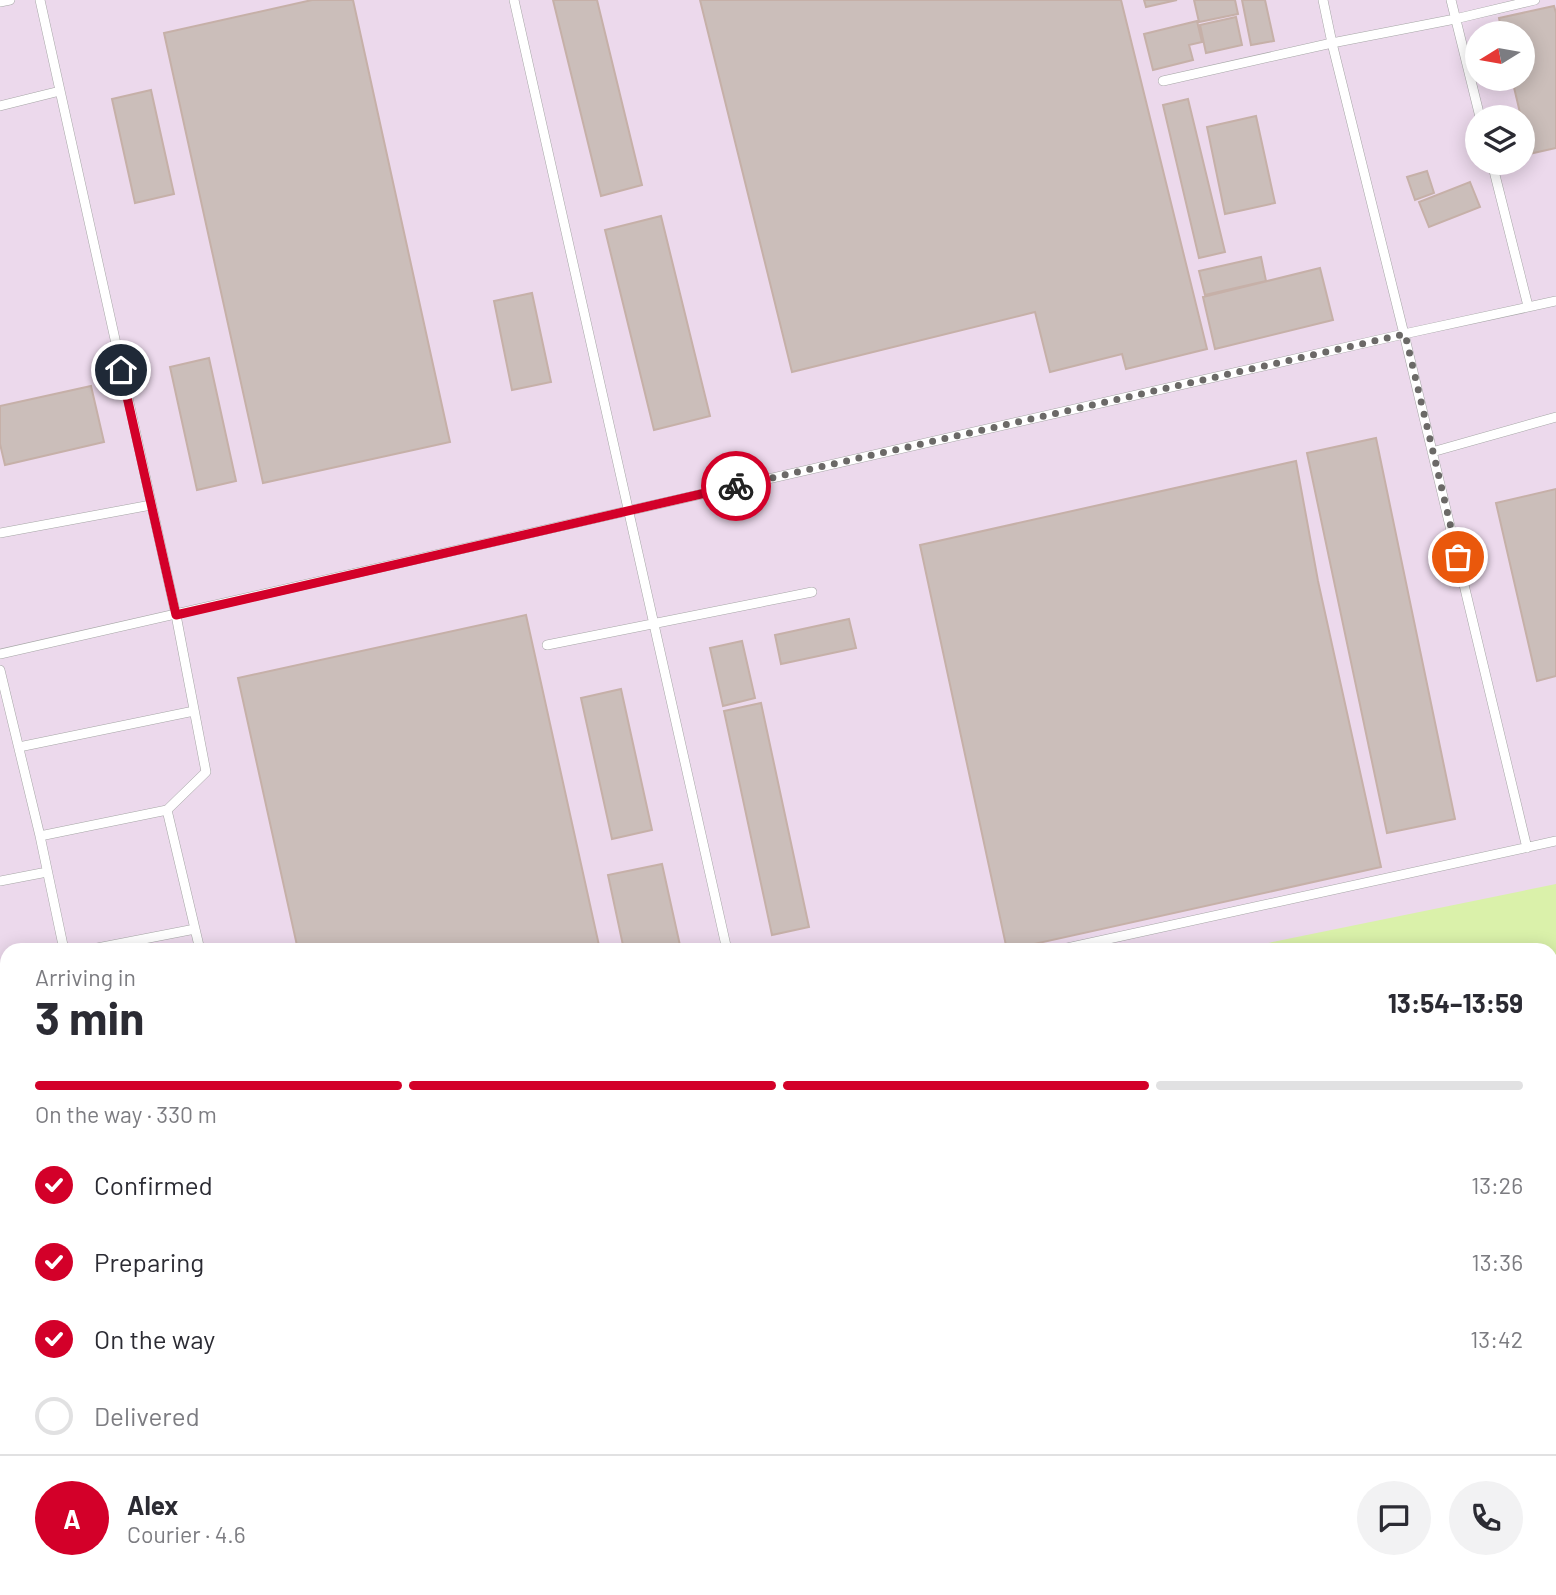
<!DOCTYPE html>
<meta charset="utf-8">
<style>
:root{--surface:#fff;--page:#f2f2f3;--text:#2b2b33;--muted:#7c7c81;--line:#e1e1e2;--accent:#d30029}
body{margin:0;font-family:Barlow,sans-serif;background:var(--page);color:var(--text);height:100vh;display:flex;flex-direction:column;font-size:26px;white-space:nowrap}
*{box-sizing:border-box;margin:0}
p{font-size:23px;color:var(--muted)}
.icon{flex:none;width:38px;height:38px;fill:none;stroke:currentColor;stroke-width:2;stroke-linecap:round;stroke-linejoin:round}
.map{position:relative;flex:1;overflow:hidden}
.details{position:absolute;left:0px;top:943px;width:1558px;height:653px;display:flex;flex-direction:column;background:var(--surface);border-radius:21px 21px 0 0;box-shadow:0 4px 18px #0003}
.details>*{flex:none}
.needle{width:46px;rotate:259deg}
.buttons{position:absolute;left:1465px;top:21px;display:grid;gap:14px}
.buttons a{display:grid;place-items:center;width:70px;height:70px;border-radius:50%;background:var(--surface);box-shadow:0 4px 18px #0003;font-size:35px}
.pin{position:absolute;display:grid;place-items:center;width:60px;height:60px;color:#fff;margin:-30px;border:4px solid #fff;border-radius:50%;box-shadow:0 2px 7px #0007}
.courier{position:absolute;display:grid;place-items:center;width:70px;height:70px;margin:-35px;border:5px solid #d30029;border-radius:50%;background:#fff;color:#222;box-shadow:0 2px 9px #0007}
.summary em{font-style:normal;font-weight:700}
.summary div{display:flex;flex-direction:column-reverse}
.summary{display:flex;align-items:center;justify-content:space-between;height:119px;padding:0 35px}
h1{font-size:46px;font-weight:700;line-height:52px}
.bar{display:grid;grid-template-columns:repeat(4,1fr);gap:10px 7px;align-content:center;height:84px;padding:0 35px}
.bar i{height:9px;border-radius:5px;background:var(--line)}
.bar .current{background:var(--accent)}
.bar p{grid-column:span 4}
.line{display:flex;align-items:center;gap:18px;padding:0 35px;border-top:2px solid var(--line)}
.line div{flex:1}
.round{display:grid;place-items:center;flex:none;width:74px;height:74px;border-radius:37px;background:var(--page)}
ol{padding:0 35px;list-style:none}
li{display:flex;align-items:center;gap:21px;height:77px}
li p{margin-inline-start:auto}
li .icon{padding:7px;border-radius:50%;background:var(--accent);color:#fff;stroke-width:4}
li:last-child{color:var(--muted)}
li i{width:38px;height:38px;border:4px solid var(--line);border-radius:50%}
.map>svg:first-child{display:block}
</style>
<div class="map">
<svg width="1556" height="1595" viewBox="0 0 1556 1595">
<rect width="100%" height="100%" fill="#f3ede8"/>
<path fill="#ecd9ec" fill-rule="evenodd" d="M0,0H1556V1441L1550,950H7V1589H944L919,1595H0ZM1477,33H1522V79H1477ZM1477,117H1522V163H1477Z"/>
<path fill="#daf1aa" d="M1556,884V1463L1551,1464L1550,950H1234Z
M7,1222V1589H875L851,1595H0V1224Z"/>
<path fill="#cbbeba" stroke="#c6b0a8" stroke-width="2" d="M312,0H353L450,442L263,483L164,33Z
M553,0H597L642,185L601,196Z
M700,0H1121L1207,349L1126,369L1122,354L1050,372L1035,312L792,372Z
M1144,0H1177L1146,7Z
M1194,0H1235L1238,14L1199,22Z
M1242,0H1265L1274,41L1251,45Z
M1554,6L1556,13V148L1529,154L1522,117H1521L1512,79H1522V33H1502L1499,18Z
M1236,17L1242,45L1206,53L1200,25Z
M1197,21L1202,42L1189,45L1193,60L1153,70L1144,34Z
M151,90L174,194L135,203L112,99Z
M1188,99L1225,252L1199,258L1163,105Z
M1256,116L1275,203L1225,214L1207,127Z
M1427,171L1434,193L1415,200L1407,177Z
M1470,182L1480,207L1429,227L1419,202Z
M661,216L710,416L654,430L605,230Z
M1261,257L1266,281L1205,295L1199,271Z
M1320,268L1333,320L1215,349L1203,297Z
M532,293L551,382L512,390L494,301Z
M209,358L236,481L197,490L170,367Z
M91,386L104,442L5,465L0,444V406Z
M1376,438L1455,819L1387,833L1307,453Z
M1296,461L1318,581L1381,867L1007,950L920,545Z
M1556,489V676L1537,681L1496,503Z
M526,615L600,950H298L238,678Z
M849,619L856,648L781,664L775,635Z
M742,641L755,698L723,706L710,648Z
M621,689L652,830L612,839L581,698Z
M761,703L809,927L772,935L724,711Z
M662,864L681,950H624L608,875Z
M1556,1511V1544L1550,1545V1512Z
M1556,1548V1582L1550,1583V1549Z
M1242,1589H1276L1278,1594L1244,1595Z
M1283,1589H1306L1285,1594Z
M1377,1589H1381L1383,1595H1359V1593Z
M1386,1589H1410L1411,1595H1388Z
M1413,1589H1437L1438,1595H1415Z
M1441,1589H1465L1466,1595H1442Z
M1468,1589H1491L1493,1595H1469Z
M1496,1589H1520V1590L1498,1595Z
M1318,1590L1319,1595H1298Z"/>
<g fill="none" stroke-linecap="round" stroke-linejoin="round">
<defs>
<path id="service" d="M40,0L176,615L206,772L167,810L200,950
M514,0L727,950
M1323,0L1332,43L1404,334L1527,848
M1451,0L1480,117
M0,2L10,0
M1163,81L1332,43L1455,19L1535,0
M0,106L60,91
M1492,163L1528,306
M1432,452L1556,417
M0,533L151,505
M547,645L812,592
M0,654L1404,334L1556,301
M0,670L40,836L64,950
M19,747L194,711
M40,836L167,810
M0,881L47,872
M87,950L195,929
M1058,950L1556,841
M0,969L7,968
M0,1093L7,1092
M0,1194L7,1192
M1060,1589L1061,1595"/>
<path id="minor" d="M777,1589L778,1595
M1222,1589L1223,1595
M1339,1589L1341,1595"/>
<path id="tertiary" d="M1550,1485L1556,1484
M1078,1595L1103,1589"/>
</defs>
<use href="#service" stroke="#a6a6a6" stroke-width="10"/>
<use href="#minor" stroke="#a6a6a6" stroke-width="19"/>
<use href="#tertiary" stroke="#a6a6a6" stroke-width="23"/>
<use href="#service" stroke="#fff" stroke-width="9"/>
<use href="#minor" stroke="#fff" stroke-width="18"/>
<use href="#tertiary" stroke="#fff" stroke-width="21"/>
</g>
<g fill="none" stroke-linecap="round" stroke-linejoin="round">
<path stroke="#6b6967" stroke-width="7" stroke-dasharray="0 12.6" d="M736,486L1405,334L1458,557"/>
<path stroke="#d30029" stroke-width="9" d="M121,370L176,615L736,486"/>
</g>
</svg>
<div class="buttons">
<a><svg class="needle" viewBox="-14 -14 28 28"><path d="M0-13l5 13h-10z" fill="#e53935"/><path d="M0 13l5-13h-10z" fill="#7c7c81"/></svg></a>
<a><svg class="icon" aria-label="layers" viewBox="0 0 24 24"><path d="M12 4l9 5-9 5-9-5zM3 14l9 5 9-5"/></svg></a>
</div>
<div class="pin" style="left:1458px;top:557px;background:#ea580c"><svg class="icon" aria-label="bag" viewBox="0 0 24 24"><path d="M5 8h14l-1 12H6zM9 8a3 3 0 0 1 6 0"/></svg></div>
<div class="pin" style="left:121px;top:370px;background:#1f2937"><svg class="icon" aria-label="home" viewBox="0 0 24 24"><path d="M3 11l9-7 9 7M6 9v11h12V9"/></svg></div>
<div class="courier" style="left:736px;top:486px"><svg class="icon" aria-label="bike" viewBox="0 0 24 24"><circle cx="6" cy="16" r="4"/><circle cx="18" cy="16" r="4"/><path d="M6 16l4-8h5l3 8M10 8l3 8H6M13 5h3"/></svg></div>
<section class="details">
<div class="summary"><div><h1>3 min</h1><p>Arriving in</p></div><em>13:54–13:59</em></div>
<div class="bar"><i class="current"></i><i class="current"></i><i class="current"></i><i></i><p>On the way · 330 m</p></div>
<ol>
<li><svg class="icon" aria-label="check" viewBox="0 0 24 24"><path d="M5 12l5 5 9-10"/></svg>Confirmed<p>13:26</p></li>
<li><svg class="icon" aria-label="check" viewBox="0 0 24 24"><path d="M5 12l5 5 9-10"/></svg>Preparing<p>13:36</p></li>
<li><svg class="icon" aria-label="check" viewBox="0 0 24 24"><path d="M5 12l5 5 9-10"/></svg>On the way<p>13:42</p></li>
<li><i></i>Delivered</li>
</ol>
<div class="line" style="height:126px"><b class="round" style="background:var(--accent);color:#fff">A</b><div><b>Alex</b><p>Courier · 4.6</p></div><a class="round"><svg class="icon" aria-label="chat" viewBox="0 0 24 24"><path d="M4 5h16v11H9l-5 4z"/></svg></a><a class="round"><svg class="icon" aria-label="phone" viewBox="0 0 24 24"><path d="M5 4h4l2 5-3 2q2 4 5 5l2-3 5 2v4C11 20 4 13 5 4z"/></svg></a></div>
</section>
</div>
